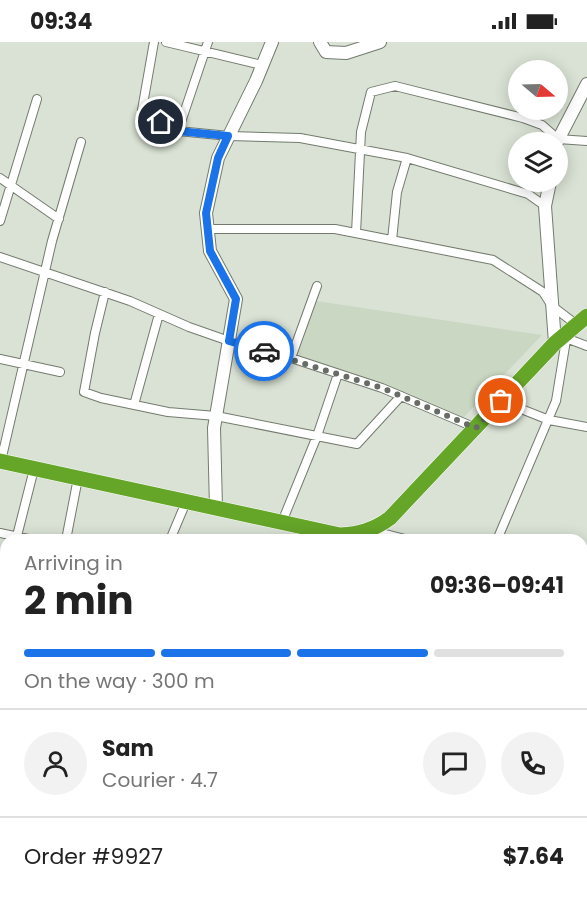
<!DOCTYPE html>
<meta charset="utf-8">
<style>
:root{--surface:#fff;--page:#f2f2f2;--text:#222;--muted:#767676;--line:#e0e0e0;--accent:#1a73e8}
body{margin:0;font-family:Poppins,sans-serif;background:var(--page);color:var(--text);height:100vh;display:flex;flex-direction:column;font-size:22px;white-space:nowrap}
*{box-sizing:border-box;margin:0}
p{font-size:20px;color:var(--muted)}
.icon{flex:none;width:33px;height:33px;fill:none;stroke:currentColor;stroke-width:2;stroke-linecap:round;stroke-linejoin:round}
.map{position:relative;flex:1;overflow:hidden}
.drawer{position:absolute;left:0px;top:492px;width:588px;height:372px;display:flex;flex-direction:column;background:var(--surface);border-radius:18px 18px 0 0;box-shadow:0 3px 15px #0003}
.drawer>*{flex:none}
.needle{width:39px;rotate:109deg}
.buttons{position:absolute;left:508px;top:18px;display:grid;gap:12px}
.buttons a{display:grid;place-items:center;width:60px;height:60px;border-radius:50%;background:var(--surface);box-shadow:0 3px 15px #0003;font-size:30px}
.pin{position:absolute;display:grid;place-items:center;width:51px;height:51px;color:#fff;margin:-26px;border:3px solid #fff;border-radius:50%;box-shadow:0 2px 6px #0007}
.courier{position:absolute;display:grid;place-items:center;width:60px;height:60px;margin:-30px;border:4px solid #1a73e8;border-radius:50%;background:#fff;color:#222;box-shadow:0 2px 8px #0007}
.headline em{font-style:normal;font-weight:700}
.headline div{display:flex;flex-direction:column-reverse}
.headline{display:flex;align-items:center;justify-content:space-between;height:102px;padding:0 24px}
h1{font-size:39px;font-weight:700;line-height:45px}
.bar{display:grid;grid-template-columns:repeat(4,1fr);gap:9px 6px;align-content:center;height:72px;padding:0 24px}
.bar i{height:8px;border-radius:4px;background:var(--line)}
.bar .on{background:var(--accent)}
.bar p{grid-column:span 4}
.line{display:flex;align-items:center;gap:15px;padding:0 24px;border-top:2px solid var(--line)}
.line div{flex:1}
.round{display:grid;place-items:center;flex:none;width:63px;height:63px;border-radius:32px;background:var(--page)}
.status{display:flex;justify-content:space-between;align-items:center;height:42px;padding:0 30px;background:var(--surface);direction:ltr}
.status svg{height:16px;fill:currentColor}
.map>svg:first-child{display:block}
</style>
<div class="status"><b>09:34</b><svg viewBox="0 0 49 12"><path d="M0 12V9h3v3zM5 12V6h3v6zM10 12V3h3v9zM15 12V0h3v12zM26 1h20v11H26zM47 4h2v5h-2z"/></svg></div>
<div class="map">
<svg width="587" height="864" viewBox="0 0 587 864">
<rect width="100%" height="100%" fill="#d9e2d4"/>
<path fill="#cad7c2" d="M316,259L542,293L463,376L384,343L297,317Z"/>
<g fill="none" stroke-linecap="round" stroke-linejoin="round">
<defs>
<path id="lane" d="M507,864L508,858"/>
<path id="street" d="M154,0L142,68L178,89L229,94L300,96L407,116L528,152L545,164
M166,0L262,23
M178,89L208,0
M0,136L59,177
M0,179L37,57
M208,187H335L493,218L543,250L552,264L577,283
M356,191L361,90L371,50L395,44L523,76L542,83L558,97L587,99
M392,198L397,150L407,116
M0,215L130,259L189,285L229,299L291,316L382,346L476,386
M105,250L95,291L84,350L101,356L168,370L216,374L357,402L401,354
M566,296L587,304
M291,316L317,244
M0,317L60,330
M501,359L549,378L587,385
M134,363L159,272
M1,419L52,199L81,100
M282,480L317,394L338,332
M370,488L409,498
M0,491L33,498
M16,498L34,427
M66,498L78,436
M170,498L186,460
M497,498L556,359L567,292
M582,534L587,535
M0,554L6,532
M582,581L587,565
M582,630L587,632
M0,658L6,654
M582,696L587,685
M582,736L587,735
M0,814L6,817
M0,844L6,835
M100,858L105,864
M0,861L6,864
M210,864L212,858
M381,864L382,858"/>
<path id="secondary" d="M320,0L326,10L346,11L380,0
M557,100L587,42
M550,140L545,164L555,301
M216,466L214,386L236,257L210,209L206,171L218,116L256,39L272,0
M60,864L64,858"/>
<path id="highway" d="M0,419L340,493C359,492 374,488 390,476L555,301L587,274"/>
</defs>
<use href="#lane" stroke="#737b6e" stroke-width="5"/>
<use href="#street" stroke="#737b6e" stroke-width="10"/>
<use href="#secondary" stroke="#737b6e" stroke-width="14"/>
<use href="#highway" stroke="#fff" stroke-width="16"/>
<use href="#lane" stroke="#fff" stroke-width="4"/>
<use href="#street" stroke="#fff" stroke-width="8"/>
<use href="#secondary" stroke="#fff" stroke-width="12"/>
<use href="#highway" stroke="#65a528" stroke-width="15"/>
</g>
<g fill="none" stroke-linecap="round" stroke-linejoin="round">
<path stroke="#676c64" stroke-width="6" stroke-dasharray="0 10.8" d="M264,309L382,346L476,386L501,359"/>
<path stroke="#1a73e8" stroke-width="8" d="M161,80L178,89L228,94L218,116L206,171L210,209L236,257L229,299L264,309"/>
</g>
</svg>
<div class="buttons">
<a><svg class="needle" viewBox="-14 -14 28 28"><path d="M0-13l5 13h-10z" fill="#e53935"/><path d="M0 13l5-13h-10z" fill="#767676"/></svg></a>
<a><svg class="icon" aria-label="layers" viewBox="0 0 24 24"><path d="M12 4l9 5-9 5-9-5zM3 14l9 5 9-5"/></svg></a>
</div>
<div class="pin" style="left:501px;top:359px;background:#ea580c"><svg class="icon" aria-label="bag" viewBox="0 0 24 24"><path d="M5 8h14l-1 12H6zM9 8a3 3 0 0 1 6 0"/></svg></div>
<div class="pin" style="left:161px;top:80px;background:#1f2937"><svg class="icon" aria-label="home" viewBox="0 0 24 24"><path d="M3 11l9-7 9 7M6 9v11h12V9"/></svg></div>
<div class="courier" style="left:264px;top:309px"><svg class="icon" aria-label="car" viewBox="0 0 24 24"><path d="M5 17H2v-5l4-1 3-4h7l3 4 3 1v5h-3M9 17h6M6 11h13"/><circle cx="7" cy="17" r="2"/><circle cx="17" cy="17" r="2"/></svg></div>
<section class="drawer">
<div class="headline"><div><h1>2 min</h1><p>Arriving in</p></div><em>09:36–09:41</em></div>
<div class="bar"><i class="on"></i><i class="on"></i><i class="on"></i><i></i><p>On the way · 300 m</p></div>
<div class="line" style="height:108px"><a class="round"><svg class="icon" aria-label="person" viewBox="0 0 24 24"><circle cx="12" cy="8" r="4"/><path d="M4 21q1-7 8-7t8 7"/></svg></a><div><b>Sam</b><p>Courier · 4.7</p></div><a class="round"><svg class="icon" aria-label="chat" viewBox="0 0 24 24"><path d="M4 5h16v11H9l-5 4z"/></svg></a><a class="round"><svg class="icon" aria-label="phone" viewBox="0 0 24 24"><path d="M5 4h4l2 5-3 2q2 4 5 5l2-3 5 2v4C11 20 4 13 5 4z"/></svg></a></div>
<div class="line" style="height:78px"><div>Order #9927</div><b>$7.64</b></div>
</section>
</div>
